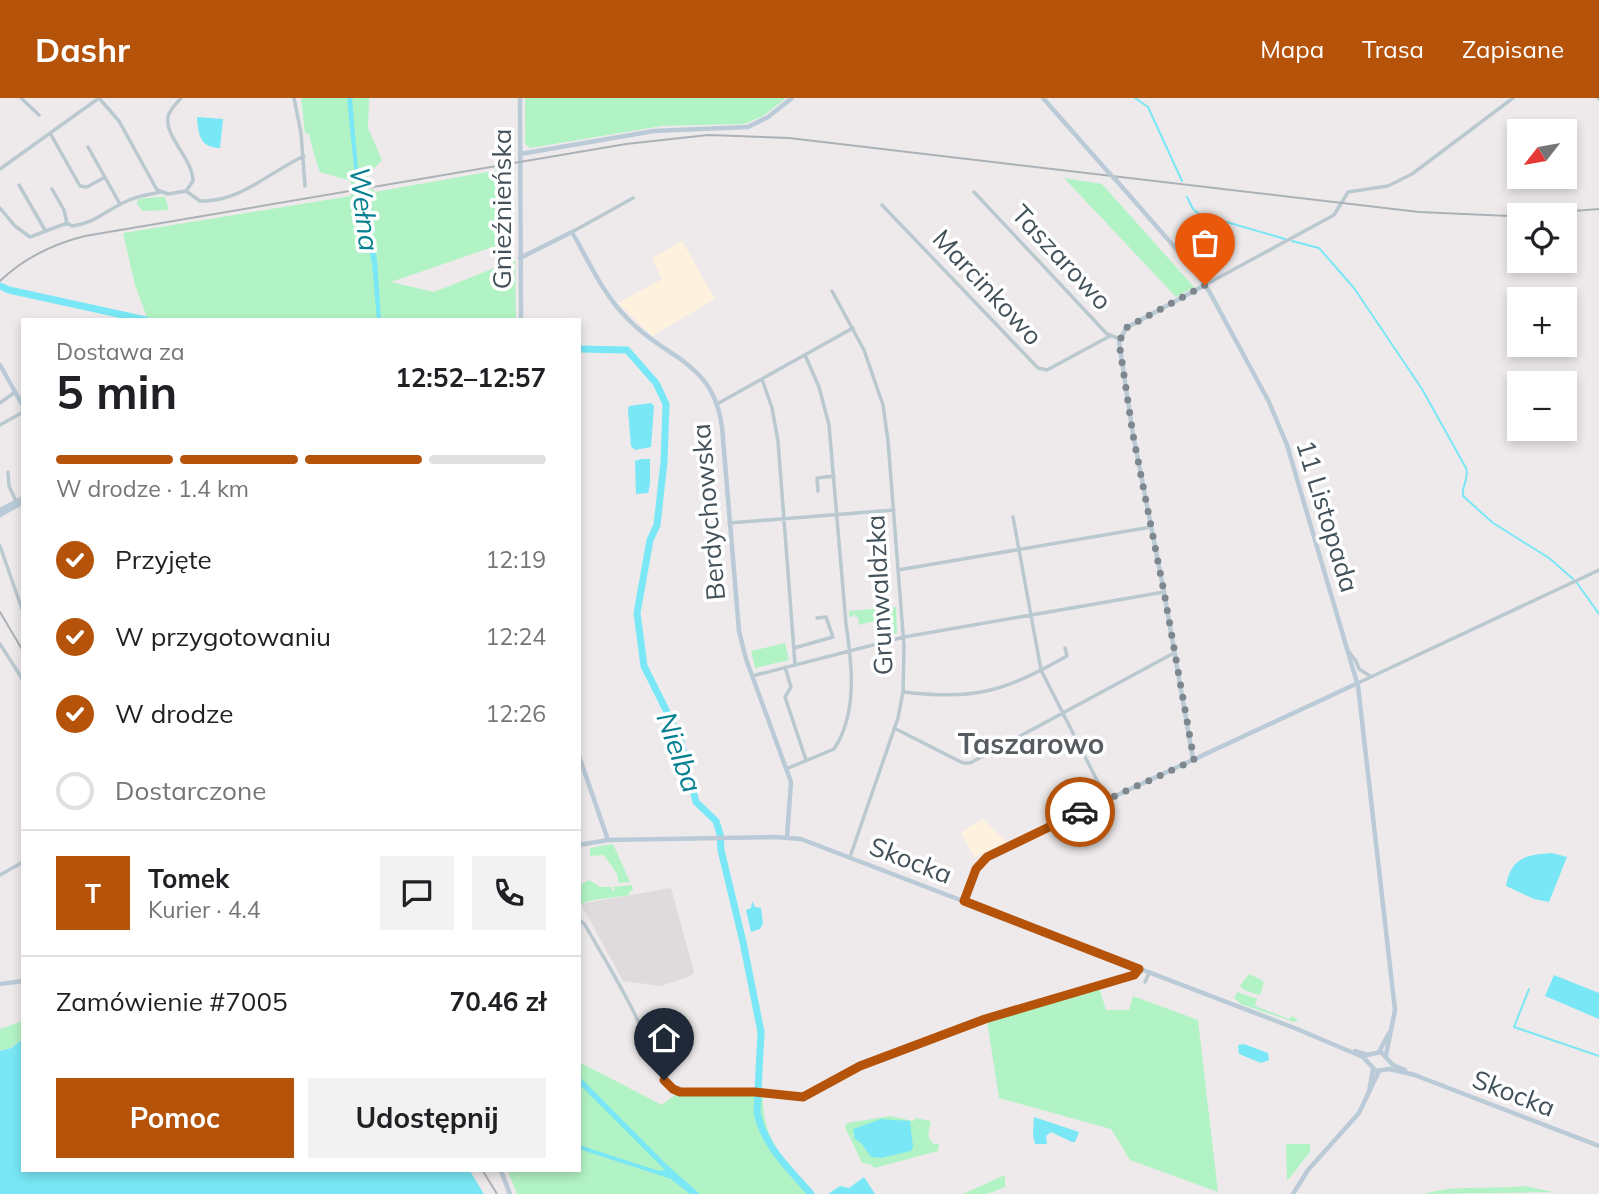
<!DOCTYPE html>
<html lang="pl">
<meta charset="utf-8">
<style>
:root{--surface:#fff;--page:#f2f2f2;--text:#202124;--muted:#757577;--line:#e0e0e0;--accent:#b45309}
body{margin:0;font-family:Mulish,sans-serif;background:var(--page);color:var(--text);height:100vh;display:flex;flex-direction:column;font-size:26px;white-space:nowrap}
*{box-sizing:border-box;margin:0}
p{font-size:23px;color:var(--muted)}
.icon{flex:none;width:38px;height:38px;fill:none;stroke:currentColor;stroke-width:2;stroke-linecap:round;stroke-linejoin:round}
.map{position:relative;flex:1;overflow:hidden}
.side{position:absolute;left:21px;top:220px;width:560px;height:854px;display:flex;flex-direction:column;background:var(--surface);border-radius:0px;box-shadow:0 4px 10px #0003}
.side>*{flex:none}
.needle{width:46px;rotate:239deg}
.buttons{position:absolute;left:1507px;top:21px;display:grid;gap:14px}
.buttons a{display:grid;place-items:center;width:70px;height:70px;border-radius:0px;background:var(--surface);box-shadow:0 4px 10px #0003;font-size:35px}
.pin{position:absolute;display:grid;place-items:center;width:60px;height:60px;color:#fff;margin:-72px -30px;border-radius:50% 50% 50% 0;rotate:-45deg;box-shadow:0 0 7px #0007}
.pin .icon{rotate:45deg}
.courier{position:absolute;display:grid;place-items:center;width:70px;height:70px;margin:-35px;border:5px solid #b45309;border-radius:50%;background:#fff;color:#222;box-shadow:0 2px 9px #0007}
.summary em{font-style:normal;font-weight:700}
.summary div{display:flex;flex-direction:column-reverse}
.summary{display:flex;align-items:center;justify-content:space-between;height:119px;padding:0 35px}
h1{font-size:46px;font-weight:700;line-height:52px}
.bar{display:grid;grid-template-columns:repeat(4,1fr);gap:10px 7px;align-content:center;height:84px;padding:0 35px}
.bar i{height:9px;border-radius:5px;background:var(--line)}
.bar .current{background:var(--accent)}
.bar p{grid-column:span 4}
.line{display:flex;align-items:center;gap:18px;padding:0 35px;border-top:2px solid var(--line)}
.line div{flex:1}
.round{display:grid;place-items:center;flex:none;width:74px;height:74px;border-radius:0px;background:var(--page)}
ol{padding:0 35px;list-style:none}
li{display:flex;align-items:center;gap:21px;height:77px}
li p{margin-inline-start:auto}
li .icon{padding:7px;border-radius:50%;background:var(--accent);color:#fff;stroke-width:4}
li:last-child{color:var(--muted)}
li i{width:38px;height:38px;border:4px solid var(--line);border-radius:50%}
.action{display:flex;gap:14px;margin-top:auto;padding:14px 35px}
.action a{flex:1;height:80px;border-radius:0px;background:var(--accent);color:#fff;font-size:28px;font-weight:700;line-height:80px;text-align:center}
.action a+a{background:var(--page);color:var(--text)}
header{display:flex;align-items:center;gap:42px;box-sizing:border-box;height:98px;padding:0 35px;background:var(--accent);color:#fff}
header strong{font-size:33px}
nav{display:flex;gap:38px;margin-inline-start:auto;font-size:24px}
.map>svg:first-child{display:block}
</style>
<header>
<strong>Dashr</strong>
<nav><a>Mapa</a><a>Trasa</a><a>Zapisane</a></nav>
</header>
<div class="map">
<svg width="1599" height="1096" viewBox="0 0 1599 1096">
<rect width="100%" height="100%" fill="#eeeaeb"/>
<path fill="#fef2df" d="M682,143L715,201L652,238L618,205L662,181L652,160Z
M983,721L1007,744L974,759L961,734Z"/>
<path fill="#dfdbdd" d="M671,790L694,874L691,878L661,888L623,883L581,806Z"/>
<path fill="#b2f3c5" d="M301,0H369L368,30L382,62L367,77V92L373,91L375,94L510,70L512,73L513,142L391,184L434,194L497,169L515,158L516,222H148L135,187L123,135L351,98V83L320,74C315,61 312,49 309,36L305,35Z
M525,0H786L763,18L744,26L662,28L530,50L525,46Z
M1064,80L1102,86L1194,189L1176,199Z
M158,99H165L169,112L143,113L137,106L138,101Z
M896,509L897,535L879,541L874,523L859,527L858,519H855V516L849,520V513Z
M785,545L789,562L755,570L751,553Z
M613,746L630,784L619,785L617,776L604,757L590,758V750Z
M589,782L600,789H611L613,793L615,792L613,789L632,787L633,792L629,794L630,797C616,800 591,800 579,807V787Z
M1249,876L1262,882L1264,885L1260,897L1244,892L1240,888Z
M1099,889L1106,912H1129L1133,898L1198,922L1218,1094L1130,1062L1111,1031L999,1000L987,923Z
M1237,894L1257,901L1255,908L1289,921L1292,918L1298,922L1294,924L1241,906L1234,900Z
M23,923V941L10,950L0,953V931Z
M579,964L662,1007L676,996H763C761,1043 786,1062 814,1096H517L508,1073H579Z
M890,1018L913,1023L916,1020L931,1023C929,1033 925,1039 934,1046H939L938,1053L874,1070L870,1066L862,1065L845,1029L847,1025Z
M1286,1046H1310V1054L1287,1083Z
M1005,1077V1089L987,1096H963Z
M1525,1088L1553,1094L1424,1096C1456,1086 1491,1092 1525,1088Z"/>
<path fill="#79e7f5" d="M347,0H352L358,71L363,87L356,89Z
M197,19L223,21L220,50C200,50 198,36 197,19Z
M364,92L377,161L381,222H377L372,166L357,93Z
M651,305L654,308L651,349L635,352L631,348L628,312L629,308Z
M641,361H650V387L648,395L636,396L635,363Z
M1552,755L1567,759L1549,804L1534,801L1506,788C1511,759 1526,757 1552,755Z
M752,803L755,809L761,810L763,826L760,831L751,834L746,812L751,810Z
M1554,877L1599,895V921L1545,898Z
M23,941V1073H470L484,1096H0V953L11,950Z
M1244,946L1268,955L1269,962L1261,965L1239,956L1238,947Z
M579,978L667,1067L700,1096H690L671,1081L579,1051V1047L659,1073L665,1072L579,986Z
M1034,1019L1079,1034L1075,1044H1072L1051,1034L1046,1038L1047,1046H1035L1033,1037Z
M881,1021L910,1023L913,1049L911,1053L881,1060L871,1059L861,1045L855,1041L853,1031Z
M864,1079L875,1096H828L840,1088L849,1090Z"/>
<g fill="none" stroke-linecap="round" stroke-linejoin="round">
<path stroke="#79e7f5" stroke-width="2" d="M1135,0L1148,9L1182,83
M1187,99L1193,111L1199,116L1285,141
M1292,143L1319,150L1354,190L1422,291L1466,370C1470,380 1461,388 1463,398L1493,425L1549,460L1573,481
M1577,485L1599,516
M1529,891L1514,929L1599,958"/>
<path stroke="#79e7f5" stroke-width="7" d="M0,188L9,192L146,222
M579,251L627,252L656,285L666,306L664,364L657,427L650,442L637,515L644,568L680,640L696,704L716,723L720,736L721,752L743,844L761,934L757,1014C764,1049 789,1070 811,1096"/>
<path stroke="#bac8d0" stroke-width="3.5" d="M21,0L39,17
M99,0L119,23L157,92L168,96L186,93L193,83C193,61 164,38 168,19C169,12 176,6 181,0
M294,0L301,35L305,88
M1598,0L1599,1
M50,35L80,88L87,89L105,79
M88,49L120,106
M0,71L99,0
M19,87L45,132
M52,91L64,112L67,125
M186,93L200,103C239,105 271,73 304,58
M974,94L1107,236L1120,241
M882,107L1038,270L1047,272L1110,238
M0,110L15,128L30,139L67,125L72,128C96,125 106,112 127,103C137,98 149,97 160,94
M572,134L633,100
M1205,187L1334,117L1348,94L1388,88L1412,76L1513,0
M832,193L864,252L883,307L888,343L904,548L903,594L898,620L850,759
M762,281L772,310L778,343L795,566
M0,305L15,294
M717,306L853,230
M0,327L23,314
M8,374L9,388L16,403
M818,393L817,380L834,378
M1013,419L1041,572L1107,702
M729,425L894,412
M0,448L23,514
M898,472L1151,429
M0,546L23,582
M794,550L833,539L826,519L817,520
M1349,554L1356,563L1359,571L1370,578
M785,569L791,589L785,599L806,662
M752,578L904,539L1164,494
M1358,585L1599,472
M903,594C976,602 1003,594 1067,558L1065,550
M894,630L963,665H970L1174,555
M786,671L834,651C858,615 852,566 846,526L829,327L819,289L805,257
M0,777L23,764
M579,821L585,827C604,860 624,892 640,927C649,946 653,968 667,986C670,990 674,992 680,994L764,995L799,1000L860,968L976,924L1132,879L1139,871
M1145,884L1149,875"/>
<path stroke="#bacbd7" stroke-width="4.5" d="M520,0L521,222
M1043,0L1109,75
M520,56L654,33L748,29L768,19L792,0
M1116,82L1192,169L1209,193L1269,304L1287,347L1358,588L1395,912L1386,957
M520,160L572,134C589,164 603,196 627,220C666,262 713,262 722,329L739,533L746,561L791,684L787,739
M0,267L23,308
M0,412L23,400
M0,417L23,404
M579,658L608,742
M1193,661L1164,494L1133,336L1119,244L1126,230L1205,187
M579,747L608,742L775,739L801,741L1297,931L1363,959L1376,973L1389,971L1415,977
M964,803L976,771L995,754L1358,585
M0,886L23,883
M1355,953L1367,957L1381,954L1393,967L1405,972
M1379,954L1389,935
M1412,976L1599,1048
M1369,994L1373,971
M501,1073L510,1096
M1293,1096L1308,1072L1359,1015L1379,973"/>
<path stroke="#acb1b7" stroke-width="2" d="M0,183C24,160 53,146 85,138L626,46L708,37L789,40L1419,114L1509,118L1599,111
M0,514L23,553
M483,1073L497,1096"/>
<path stroke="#bacbd7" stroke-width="4.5" d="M1109,75L1116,82"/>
</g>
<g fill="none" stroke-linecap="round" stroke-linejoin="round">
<path stroke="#7e878d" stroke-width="7" stroke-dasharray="0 12.6" d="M1080,714L1194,662L1164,494L1133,337L1119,244L1126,230L1205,187"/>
<path stroke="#b45309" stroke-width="9" d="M664,982L673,991L680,994H755L803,999L860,968L985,921L1134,877L1139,871L964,803L976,771L987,759L1080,714"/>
</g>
<g text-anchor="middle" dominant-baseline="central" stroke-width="7" stroke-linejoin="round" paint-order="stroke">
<g font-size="26" fill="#42515a" stroke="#fff">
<text transform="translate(501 111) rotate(-90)">Gnieźnieńska</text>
<text transform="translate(1062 159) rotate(47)">Taszarowo</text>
<text transform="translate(988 189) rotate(47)">Marcinkowo</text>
<text transform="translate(708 414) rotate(-95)">Berdychowska</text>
<text transform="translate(1328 418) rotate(73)">11 Listopada</text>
<text transform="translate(879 497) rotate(-93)">Grunwaldzka</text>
<text transform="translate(911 762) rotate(21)">Skocka</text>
<text transform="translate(1514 995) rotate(21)">Skocka</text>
</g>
<g font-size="28" font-style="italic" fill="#037f8f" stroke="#fff">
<text transform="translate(365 111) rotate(83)">Wełna</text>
<text transform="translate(680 654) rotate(70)">Nielba</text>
</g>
<g font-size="28" font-weight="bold" fill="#575c61" stroke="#fff">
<text x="1031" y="645">Taszarowo</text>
</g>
</g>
</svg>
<div class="buttons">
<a><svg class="needle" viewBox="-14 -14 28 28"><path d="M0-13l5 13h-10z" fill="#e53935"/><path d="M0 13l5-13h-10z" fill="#757577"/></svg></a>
<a><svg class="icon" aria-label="locate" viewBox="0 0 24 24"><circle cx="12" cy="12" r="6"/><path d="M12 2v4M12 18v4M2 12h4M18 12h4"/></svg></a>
<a>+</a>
<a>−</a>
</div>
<div class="pin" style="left:1205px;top:187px;background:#ea580c"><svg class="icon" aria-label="bag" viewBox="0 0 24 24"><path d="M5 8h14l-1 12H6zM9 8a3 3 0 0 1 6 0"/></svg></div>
<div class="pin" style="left:664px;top:982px;background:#1f2937"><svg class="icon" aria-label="home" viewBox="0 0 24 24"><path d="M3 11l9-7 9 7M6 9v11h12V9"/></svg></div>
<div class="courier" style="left:1080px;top:714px"><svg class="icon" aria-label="car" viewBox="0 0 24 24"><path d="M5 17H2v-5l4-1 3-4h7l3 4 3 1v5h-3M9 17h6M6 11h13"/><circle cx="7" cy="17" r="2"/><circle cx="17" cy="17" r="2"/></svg></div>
<section class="side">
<div class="summary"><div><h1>5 min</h1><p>Dostawa za</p></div><em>12:52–12:57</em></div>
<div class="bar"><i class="current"></i><i class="current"></i><i class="current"></i><i></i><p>W drodze · 1.4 km</p></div>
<ol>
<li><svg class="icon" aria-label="check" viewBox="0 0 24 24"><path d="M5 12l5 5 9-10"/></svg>Przyjęte<p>12:19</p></li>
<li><svg class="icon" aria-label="check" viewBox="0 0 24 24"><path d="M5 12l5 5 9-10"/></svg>W przygotowaniu<p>12:24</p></li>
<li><svg class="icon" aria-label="check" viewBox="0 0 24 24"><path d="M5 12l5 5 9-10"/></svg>W drodze<p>12:26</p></li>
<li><i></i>Dostarczone</li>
</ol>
<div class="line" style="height:126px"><b class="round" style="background:var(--accent);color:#fff">T</b><div><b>Tomek</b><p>Kurier · 4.4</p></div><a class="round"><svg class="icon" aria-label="chat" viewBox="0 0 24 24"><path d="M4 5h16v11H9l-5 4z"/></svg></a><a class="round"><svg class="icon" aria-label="phone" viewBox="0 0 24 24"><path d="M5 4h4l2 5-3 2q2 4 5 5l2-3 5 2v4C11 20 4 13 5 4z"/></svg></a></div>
<div class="line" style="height:91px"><div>Zamówienie #7005</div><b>70.46 zł</b></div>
<div class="action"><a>Pomoc</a><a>Udostępnij</a></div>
</section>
</div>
